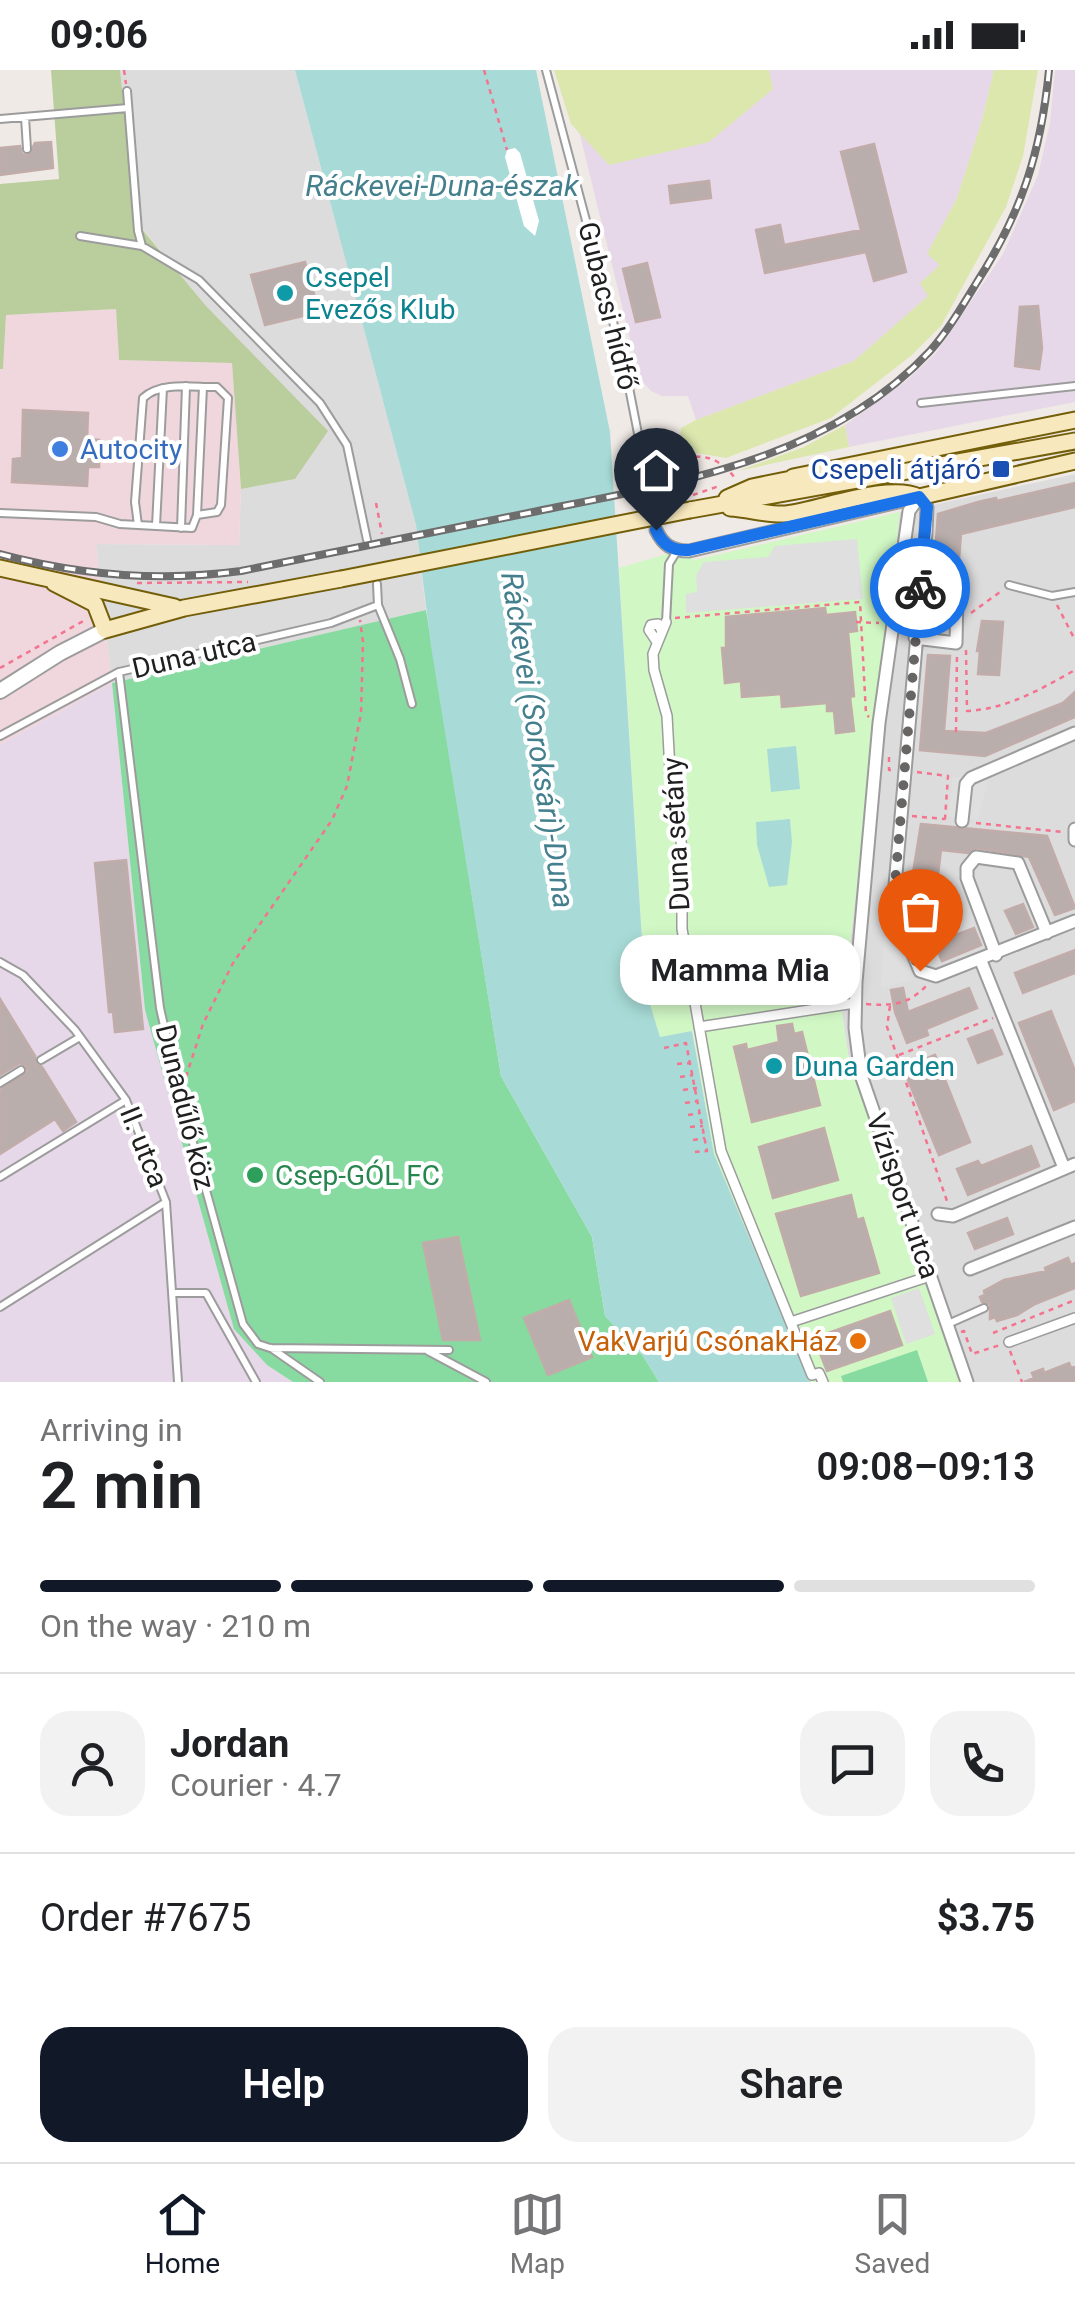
<!DOCTYPE html>
<meta charset="utf-8">
<style>
:root{--surface:#fff;--page:#f2f2f2;--text:#202124;--muted:#757577;--line:#e0e0e0;--accent:#111827}
body{margin:0;font-family:Roboto,sans-serif;background:var(--page);color:var(--text);height:100vh;display:flex;flex-direction:column;font-size:38px;white-space:nowrap}
*{box-sizing:border-box;margin:0}
p{font-size:32px;color:var(--muted)}
.icon{flex:none;width:55px;height:55px;fill:none;stroke:currentColor;stroke-width:2;stroke-linecap:round;stroke-linejoin:round}
.map{position:relative;height:1312px;overflow:hidden}
.side{display:flex;flex-direction:column;background:var(--surface);flex:1}
.side>*{flex:none}
.pin{position:absolute;display:grid;place-items:center;width:85px;height:85px;color:#fff;margin:-102px -42px;border-radius:50% 50% 50% 0;rotate:-45deg;box-shadow:0 0 10px #0007}
.pin .icon{rotate:45deg}
.courier{position:absolute;display:grid;place-items:center;width:100px;height:100px;margin:-50px;border:8px solid #1a73e8;border-radius:50%;background:#fff;color:#222;box-shadow:0 2px 12px #0007}
.bubble{position:absolute;height:70px;border-radius:30px;background:var(--surface);box-shadow:0 5px 15px #0003;font-size:32px;font-weight:600;line-height:70px;text-align:center}
.overview em{font-style:normal;font-weight:600}
.overview div{display:flex;flex-direction:column-reverse}
.overview{display:flex;align-items:center;justify-content:space-between;height:170px;padding:0 40px}
h1{font-size:65px;font-weight:600;line-height:75px}
.bar{display:grid;grid-template-columns:repeat(4,1fr);gap:15px 10px;align-content:center;height:120px;padding:0 40px}
.bar i{height:12px;border-radius:8px;background:var(--line)}
.bar .current{background:var(--accent)}
.bar p{grid-column:span 4}
.line{display:flex;align-items:center;gap:25px;padding:0 40px;border-top:2px solid var(--line)}
.line div{flex:1}
.round{display:grid;place-items:center;flex:none;width:105px;height:105px;border-radius:30px;background:var(--page)}
.cta{display:flex;gap:20px;margin-top:auto;padding:20px 40px}
.cta a{flex:1;height:115px;border-radius:30px;background:var(--accent);color:#fff;font-size:40px;font-weight:600;line-height:115px;text-align:center}
.cta a+a{background:var(--page);color:var(--text)}
.status{display:flex;justify-content:space-between;align-items:center;height:70px;padding:0 50px;background:var(--surface);direction:ltr}
.status svg{height:28px;fill:currentColor}
.tabs{display:flex;justify-content:space-around;align-items:center;height:140px;border-top:2px solid var(--line);background:var(--surface);font-size:28px;color:var(--muted)}
.tabs a{display:grid;justify-items:center;gap:5px}
.tabs .current{color:var(--accent)}
.map>svg:first-child{display:block}
</style>
<div class="status"><b>09:06</b><svg viewBox="0 0 49 12"><path d="M0 12V9h3v3zM5 12V6h3v6zM10 12V3h3v9zM15 12V0h3v12zM26 1h20v11H26zM47 4h2v5h-2z"/></svg></div>
<div class="map">
<svg width="1075" height="1312" viewBox="0 0 1075 1312">
<rect width="100%" height="100%" fill="#f0eae6"/>
<path fill="#dddcdd" d="M120,0H295L416,455L426,540L112,613L96,474L239,475L241,419L295,409L207,237L136,151Z
M1075,404V1312H964L848,984L842,943L900,442Z"/>
<path fill="#f0d6dd" d="M116,239L119,290L232,293L241,419L239,475L96,474L112,613L0,675V299H3L6,245Z"/>
<path fill="#e6d8e8" d="M564,0H994L982,50L957,128L928,184L940,195L929,226L854,291L696,350L688,326H662L651,321L640,309Z
M1055,0H1075V332L849,377L845,355L906,311L936,283L1003,184L1038,105L1050,53Z
M112,613L145,941L267,1295L293,1312H0V675Z"/>
<path fill="#dce7ae" d="M554,0H769L773,19L709,72L609,95L571,54Z
M994,0H1038L1023,86L1006,137L941,256L912,285L831,348L726,388L679,380L681,358L696,350L854,291L928,226L920,213L940,195L927,184L957,128L982,50Z
M845,355L849,377L738,401L804,377Z"/>
<path fill="#bacd9d" d="M51,0H120L136,152L207,237L328,361L295,409L241,419L232,293L119,290L116,239L6,245L3,299H0V114L59,109Z"/>
<path fill="#d1f7c5" d="M900,442L842,943L848,984L964,1312H810L714,1084L693,961L660,967L645,918L619,498L677,481L695,490Z"/>
<path fill="#87dba1" d="M426,540L501,1006L592,1167L605,1246L643,1286L659,1312H293L267,1295L234,1259L145,940L112,613Z
M917,1280L928,1312H843L841,1306Z"/>
<path fill="#dfdfdf" d="M857,469L863,529L686,543V524L697,522L696,505L704,492L768,487L775,476Z
M952,707L988,709L978,750L949,746Z
M894,859L914,910L881,918L884,862Z
M919,1218L935,1264L906,1274L891,1228Z"/>
<path fill="#a8dbd7" d="M295,0H536L610,362L645,918L660,967L692,961L714,1084L810,1312H659L643,1286L605,1246L592,1167L501,1006L431,576L416,455Z
M796,676L800,719L771,722L767,679Z
M790,749L792,772L787,815L769,817L757,775L756,752Z"/>
<path fill="#fff" d="M515,78L520,83L539,151L535,166L524,156L505,87L507,80Z"/>
<path fill="#b9aeac" stroke="#c1aca9" stroke-width="2.5" d="M51,72L53,98L0,105V78L20,76L22,84L28,86L35,73Z
M874,74L906,202L874,211L866,182L765,203L756,160L780,155L784,175L861,160L841,82Z
M709,111L711,128L671,133L669,116Z
M305,192L319,242L265,255L251,205Z
M647,193L660,247L636,252L623,199Z
M1038,236L1042,278L1039,299L1015,296L1020,237Z
M23,340L88,343L87,369L99,370V397H88L87,416L12,412L13,389L22,388Z
M1075,413V437L961,464L957,515L948,524L947,554L930,553L938,444L978,432L996,428L997,431Z
M825,538L826,545L855,542L857,561L848,562L854,626L850,627L854,661L836,663L834,641H827V633L782,637L781,624L742,627L741,611L725,613L722,578H726V547Z
M982,551L1003,552L999,605L978,604L980,581H977Z
M928,585L950,586L944,661L986,663L1063,633L1075,622V647L985,686L920,680Z
M921,754L1047,766L1075,838L1055,845L1029,787L977,778L968,783L941,780L936,820L953,866L974,858L981,875L942,891L911,815Z
M126,790L143,959L115,962L113,942H109L95,793Z
M1023,834L1033,857L1016,864L1005,841Z
M1075,880V903L1023,923L1015,903Z
M903,918L908,942L969,918L977,938L926,959L928,965L907,973L895,942L891,920Z
M0,929L35,986L36,994L42,997L76,1052L63,1061L55,1049L0,1084V1020L28,1001L26,996L20,993L0,1005Z
M1051,941L1075,1001V1031L1054,1040L1019,953Z
M792,954L794,964L802,962L820,1035L752,1052L734,977L746,974L747,980L779,972L777,956Z
M992,960L1002,984L978,993L968,969Z
M935,985L970,1072L939,1085L903,998Z
M824,1058L838,1110L773,1128L759,1077Z
M1031,1076L1039,1096L968,1125L957,1099L978,1091L981,1096Z
M851,1125L857,1150L863,1148L879,1203L801,1226L776,1144Z
M1007,1148L1013,1164L975,1179L968,1163Z
M458,1167L480,1270H443L423,1173Z
M1068,1188L1071,1195L1075,1193V1218L1035,1234L1017,1245L997,1251L995,1247L990,1249V1234L982,1232L980,1227L985,1225L984,1221L1004,1210L1046,1201L1045,1198Z
M569,1230L592,1287L548,1305L524,1248Z
M890,1241L902,1275L827,1301L814,1268Z
M1069,1293L1071,1298L1075,1297V1312H1024L1034,1308L1032,1303L1043,1299L1044,1303Z"/>
<g fill="none" stroke-linecap="round" stroke-linejoin="round">
<path stroke="#c6c1be" stroke-width="11" stroke-dasharray="11 5.5" stroke-linecap="butt" d="M648,415L655,455"/>
<defs>
<path id="service" d="M546,0L625,297L648,415
M127,21L138,161L142,176
M25,47L27,79
M0,49L128,38
M80,166L142,176L199,210L320,333L347,375L367,470
M921,333L1075,316
M0,443L96,447L120,454L192,458L197,445L203,317H217L228,328L221,435L217,442L197,445
M138,455L135,432L143,328C158,314 183,316 203,317
M156,456L163,318
M181,458L186,316
M377,514L378,535L400,589L412,634
M1009,515L1052,526L1075,522
M666,552L669,494L677,481
M119,602L160,938L180,1026L243,1254L258,1274L270,1278L449,1280
M0,666L119,602L331,553L378,535
M0,892L23,905L75,960L126,1030L166,1132L178,1312
M41,990L80,967
M0,1013L21,1000
M0,1107L126,1030
M173,1223H206L256,1312
M0,1237L166,1132
M948,1254L984,1238
M271,1278L320,1312
M428,1281L486,1312"/>
<path id="pedestrian" d="M666,552L653,584L654,600L667,646L671,718L682,777V859L721,1081L812,1305L819,1303L823,1312
M657,572L649,560L651,555L658,554L662,561
M699,957L855,933
M791,1252L930,1206
M1009,1272L1075,1248"/>
<path id="minor" d="M919,427L909,441L879,653L856,912L855,958L861,1005L967,1312
M919,427L927,437L926,462L894,827L898,848L920,901L936,906L1075,851
M656,460C663,475 672,481 689,481L915,428
M915,568L956,573L957,524
M962,751L966,714L971,708L1075,663
M1075,759V770
M996,885L967,808V798L976,787L1018,793L1047,863
M981,891L1064,1098
M938,1144L953,1146L1075,1094
M970,1199L1075,1157"/>
<path id="tertiary" d="M0,621L60,583L105,560"/>
<path id="secondary" d="M793,407L1075,350
M727,428L752,417L801,407
M730,438C749,439 767,445 786,444C821,440 888,412 919,427L1075,391
M690,440L1075,371
M0,498L175,537
M54,513L95,534L105,560L184,538L341,509"/>
</defs>
<use href="#service" stroke="#9c9c9c" stroke-width="10"/>
<use href="#pedestrian" stroke="#9c9c9c" stroke-width="12"/>
<use href="#minor" stroke="#9c9c9c" stroke-width="15"/>
<use href="#tertiary" stroke="#9c9c9c" stroke-width="18"/>
<use href="#secondary" stroke="#735e09" stroke-width="19"/>
<path stroke="#f4738e" stroke-width="2.5" stroke-dasharray="5 5" stroke-linecap="butt" d="M124,0L126,14
M484,0L507,80
M531,122L565,110
M667,379C691,397 706,372 735,408
M629,386L636,418
M693,425L719,416
M376,433L382,464
M137,513L248,512
M1057,535L1075,570
M971,543L1000,522
M675,548L860,532L866,644L869,647
M856,552L879,553
M966,580L967,641C1007,639 1041,619 1075,600
M0,598L85,550
M956,662L957,583
M889,687V700H893
M917,702L948,706L945,749H948
M912,746L944,749
M976,753L1062,762
M866,934C891,936 908,935 926,916
M890,936L887,957L948,1134
M664,978L686,973L707,1081L695,1082
M899,985L993,948
M677,994L690,993
M186,1007L203,954L233,893L332,750L347,716L361,643L363,572L360,550
M680,1007L693,1005
M683,1020L697,1018
M685,1033L698,1031
M688,1045L700,1043
M690,1057L703,1056
M693,1070L705,1068
M961,1262L964,1261L972,1284L1000,1275
M993,1263L1075,1230
M1010,1281L1022,1312"/>
<use href="#service" stroke="#fff" stroke-width="6"/>
<use href="#pedestrian" stroke="#fff" stroke-width="9"/>
<use href="#minor" stroke="#fff" stroke-width="11"/>
<use href="#tertiary" stroke="#fff" stroke-width="14"/>
<use href="#secondary" stroke="#f7e8bd" stroke-width="15"/>
<defs>
<path id="rail" d="M0,484C79,505 160,512 241,501C340,481 439,461 538,441C677,413 828,390 930,281C948,261 963,235 977,212C1022,142 1041,82 1049,0"/>
</defs>
<use href="#rail" stroke="#6d6d6d" stroke-width="8"/>
<use href="#rail" stroke="#fff" stroke-width="4" stroke-dasharray="11" stroke-linecap="butt"/>
<defs>
<path id="secondary-bridge" d="M341,509L690,440"/>
</defs>
<use href="#secondary-bridge" stroke="#735e09" stroke-width="19" stroke-linecap="butt"/>
<use href="#secondary-bridge" stroke="#f7e8bd" stroke-width="15"/>
</g>
<g fill="none" stroke-linecap="round" stroke-linejoin="round">
<path stroke="#686665" stroke-width="10" stroke-dasharray="0 18" d="M920,518L894,826L898,848L920,901"/>
<path stroke="#1a73e8" stroke-width="12" d="M656,460C663,475 672,481 689,480L919,427L927,437L920,518"/>
</g>
<g fill="#0f9aa8" stroke="#fff" stroke-width="4">
<circle cx="285" cy="223" r="10"/>
<circle cx="774" cy="996" r="10"/>
</g>
<circle fill="#3f7fe0" stroke="#fff" stroke-width="4" cx="60" cy="379" r="10"/>
<rect fill="#1a4fb4" stroke="#fff" stroke-width="4" x="991" y="389" width="20" height="20" rx="5"/>
<circle fill="#2e9e5b" stroke="#fff" stroke-width="4" cx="255" cy="1105" r="10"/>
<circle fill="#e8710a" stroke="#fff" stroke-width="4" cx="858" cy="1271" r="10"/>
<g text-anchor="middle" dominant-baseline="central" stroke-width="8" stroke-linejoin="round" paint-order="stroke">
<g font-size="28" fill="#0d838f" stroke="#fff" text-anchor="start">
<text x="305" y="207">Csepel<tspan x="305" dy="32">Evezős Klub</tspan></text>
<text x="794" y="996">Duna Garden</text>
</g>
<g font-size="28" fill="#1f1f1f" stroke="#fff">
<text transform="translate(608 236) rotate(76)">Gubacsi hídfő</text>
<text transform="translate(194 585) rotate(-13)">Duna utca</text>
<text transform="translate(676 764) rotate(-93)">Duna sétány</text>
<text transform="translate(185 1037) rotate(76)">Dunadűlő köz</text>
<text transform="translate(144 1077) rotate(68)">II. utca</text>
<text transform="translate(903 1126) rotate(71)">Vízisport utca</text>
</g>
<g font-size="28" fill="#366cbe" stroke="#fff" text-anchor="start">
<text x="80" y="379">Autocity</text>
</g>
<g font-size="28" fill="#164399" stroke="#fff" text-anchor="end">
<text x="981" y="399">Csepeli átjáró</text>
</g>
<g font-size="28" fill="#27864d" stroke="#fff" text-anchor="start">
<text x="275" y="1105">Csep-GÓL FC</text>
</g>
<g font-size="28" fill="#c56008" stroke="#fff" text-anchor="end">
<text x="838" y="1271">VakVarjú CsónakHáz</text>
</g>
<g font-size="30" font-style="italic" fill="#437f8d" stroke="#fff">
<text x="442" y="115">Ráckevei-Duna-észak</text>
<text transform="translate(538 670) rotate(81)">Ráckevei (Soroksári)-Duna</text>
</g>
</g>
</svg>
<div class="pin" style="left:920px;top:901px;background:#ea580c"><svg class="icon" aria-label="bag" viewBox="0 0 24 24"><path d="M5 8h14l-1 12H6zM9 8a3 3 0 0 1 6 0"/></svg></div>
<div class="pin" style="left:656px;top:460px;background:#1f2937"><svg class="icon" aria-label="home" viewBox="0 0 24 24"><path d="M3 11l9-7 9 7M6 9v11h12V9"/></svg></div>
<div class="courier" style="left:920px;top:518px"><svg class="icon" aria-label="bike" viewBox="0 0 24 24"><circle cx="6" cy="16" r="4"/><circle cx="18" cy="16" r="4"/><path d="M6 16l4-8h5l3 8M10 8l3 8H6M13 5h3"/></svg></div>
<div class="bubble" style="left:620px;top:865px;width:240px">Mamma Mia</div>
</div>
<section class="side">
<div class="overview"><div><h1>2 min</h1><p>Arriving in</p></div><em>09:08–09:13</em></div>
<div class="bar"><i class="current"></i><i class="current"></i><i class="current"></i><i></i><p>On the way · 210 m</p></div>
<div class="line" style="height:180px"><a class="round"><svg class="icon" aria-label="person" viewBox="0 0 24 24"><circle cx="12" cy="8" r="4"/><path d="M4 21q1-7 8-7t8 7"/></svg></a><div><b>Jordan</b><p>Courier · 4.7</p></div><a class="round"><svg class="icon" aria-label="chat" viewBox="0 0 24 24"><path d="M4 5h16v11H9l-5 4z"/></svg></a><a class="round"><svg class="icon" aria-label="phone" viewBox="0 0 24 24"><path d="M5 4h4l2 5-3 2q2 4 5 5l2-3 5 2v4C11 20 4 13 5 4z"/></svg></a></div>
<div class="line" style="height:130px"><div>Order #7675</div><b>$3.75</b></div>
<div class="cta"><a>Help</a><a>Share</a></div>
</section>
<nav class="tabs">
<a class="current"><svg class="icon" aria-label="home" viewBox="0 0 24 24"><path d="M3 11l9-7 9 7M6 9v11h12V9"/></svg>Home</a>
<a><svg class="icon" aria-label="map" viewBox="0 0 24 24"><path d="M3 6l6-2 6 2 6-2v14l-6 2-6-2-6 2zM9 4v14M15 6v14"/></svg>Map</a>
<a><svg class="icon" aria-label="saved" viewBox="0 0 24 24"><path d="M7 4h10v16l-5-4-5 4z"/></svg>Saved</a>
</nav>
